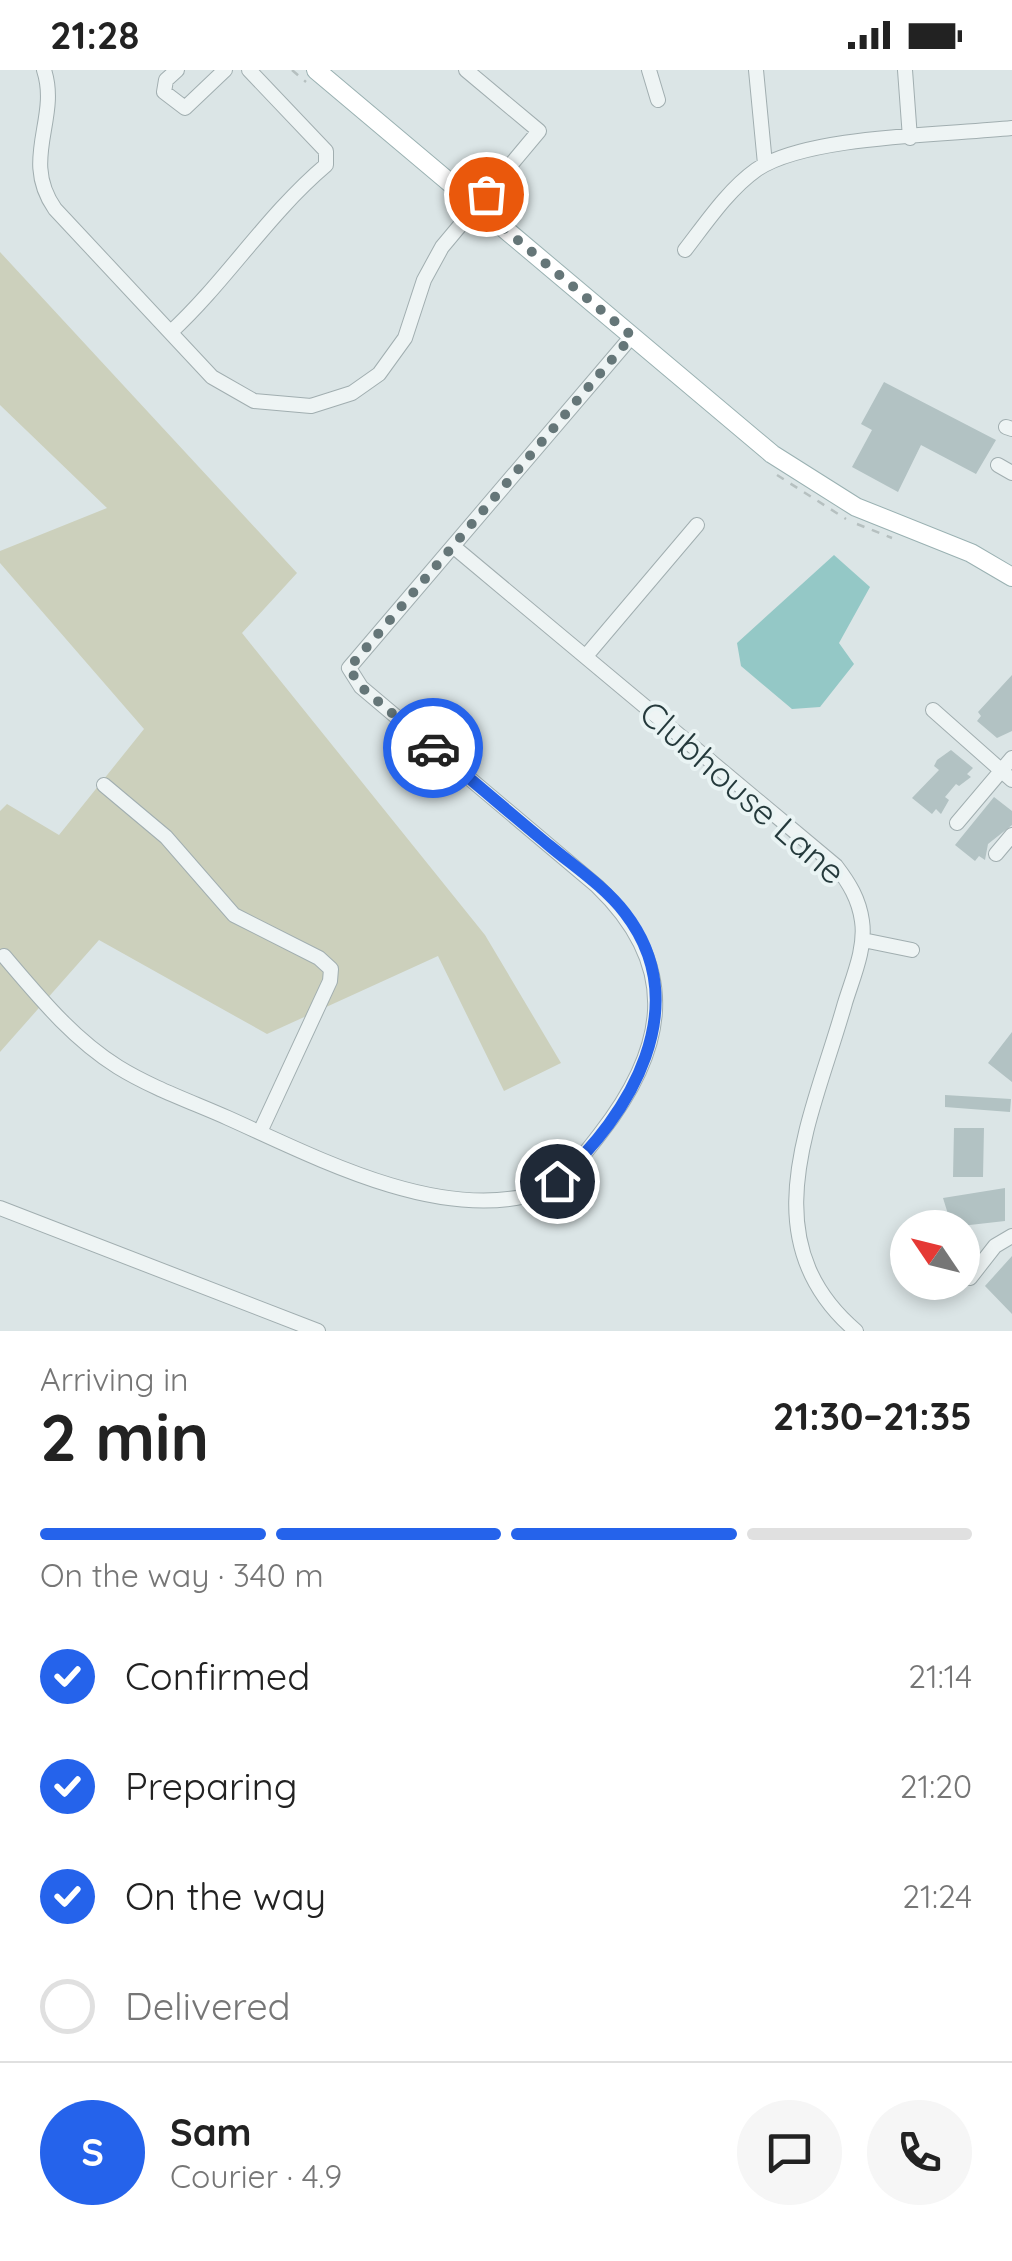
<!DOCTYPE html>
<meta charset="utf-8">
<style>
:root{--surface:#fff;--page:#f6f6f6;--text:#222;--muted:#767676;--line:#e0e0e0;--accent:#2563eb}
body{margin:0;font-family:Quicksand,sans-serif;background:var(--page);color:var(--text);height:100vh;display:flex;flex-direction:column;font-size:38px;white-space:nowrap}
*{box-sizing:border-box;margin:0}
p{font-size:32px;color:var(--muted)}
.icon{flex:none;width:55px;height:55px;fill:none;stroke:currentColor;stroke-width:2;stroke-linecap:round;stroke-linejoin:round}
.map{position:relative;height:1261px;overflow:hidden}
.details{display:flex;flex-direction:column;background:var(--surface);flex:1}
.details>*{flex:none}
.needle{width:65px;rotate:305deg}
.controls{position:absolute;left:890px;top:1140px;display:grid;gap:20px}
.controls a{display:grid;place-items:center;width:90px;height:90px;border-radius:50%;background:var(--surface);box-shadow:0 5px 15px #0003;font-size:50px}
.pin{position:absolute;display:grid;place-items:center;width:85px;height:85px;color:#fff;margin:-42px;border:5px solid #fff;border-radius:50%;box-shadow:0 2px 10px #0007}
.courier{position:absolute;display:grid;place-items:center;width:100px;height:100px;margin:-50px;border:8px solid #2563eb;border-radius:50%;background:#fff;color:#222;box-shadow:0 2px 12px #0007}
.head em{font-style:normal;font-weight:800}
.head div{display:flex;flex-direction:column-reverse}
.head{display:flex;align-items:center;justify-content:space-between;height:170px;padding:0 40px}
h1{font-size:65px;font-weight:800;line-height:75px}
.bar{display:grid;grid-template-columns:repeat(4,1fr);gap:15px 10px;align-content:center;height:120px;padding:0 40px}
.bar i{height:12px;border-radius:8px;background:var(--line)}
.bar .on{background:var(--accent)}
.bar p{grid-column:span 4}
.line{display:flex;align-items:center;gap:25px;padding:0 40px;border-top:2px solid var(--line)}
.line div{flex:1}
.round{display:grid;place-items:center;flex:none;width:105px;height:105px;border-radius:52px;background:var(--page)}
ol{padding:0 40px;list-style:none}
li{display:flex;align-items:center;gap:30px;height:110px}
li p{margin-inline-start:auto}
li .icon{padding:10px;border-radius:50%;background:var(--accent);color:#fff;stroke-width:4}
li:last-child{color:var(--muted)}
li i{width:55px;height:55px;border:5px solid var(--line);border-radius:50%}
.status{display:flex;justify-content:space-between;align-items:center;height:70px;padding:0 50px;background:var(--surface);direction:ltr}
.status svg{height:28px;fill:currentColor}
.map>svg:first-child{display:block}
</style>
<div class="status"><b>21:28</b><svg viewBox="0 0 49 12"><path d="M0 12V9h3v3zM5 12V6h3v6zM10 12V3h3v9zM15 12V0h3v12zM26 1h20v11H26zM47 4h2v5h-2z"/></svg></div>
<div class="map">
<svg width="1012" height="1261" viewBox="0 0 1012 1261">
<rect width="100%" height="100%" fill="#dbe5e6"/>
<path fill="#ccd0bc" d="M0,182L297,503L242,563L485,865L561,993L504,1021L438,886L267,964L99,870L0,982V741L7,734L59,765L144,659L0,493V481L107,438L0,335Z"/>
<path fill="#94c8c6" d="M834,485L870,517L839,573L854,594L820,637L792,639L741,596L737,573Z"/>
<path fill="#b2c2c3" d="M884,312L996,370L976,404L921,375L898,422L852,397L872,360L861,354Z
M1012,605V661L997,668L977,651L981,646L978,642Z
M951,680L973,698L967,704L971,707L959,716L956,714L945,727L949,730L941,744L936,739L932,744L912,728L939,700L934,696L937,690Z
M994,727L1012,741V755L988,774L985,790L979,786L975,791L955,775Z
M1012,962V1012L988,993Z
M945,1025L1011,1029L1010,1042L945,1037Z
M954,1058H984L983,1107H953Z
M1005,1118V1151L952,1157L943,1128Z
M1012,1186V1244L985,1216Z"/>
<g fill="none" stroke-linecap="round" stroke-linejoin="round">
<defs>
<path id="minor" d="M44,0C60,49 20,89 55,139L212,307L254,331L311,336L352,323L379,304L405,268L424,210L442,177L539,61L466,0
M177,0L166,10L164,22L185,38L225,0
M649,0L658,30
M756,0L765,94
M905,0L910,68
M685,180C706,153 728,120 756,100C806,65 948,65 1012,58
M171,262C227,210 267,145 326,95V81L249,0
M1006,357L1012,359
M998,395L1012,403
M454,477L836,796C849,813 859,829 862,851C866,878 853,907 845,933C813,1047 748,1169 856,1261
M586,586L697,455
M933,640L1012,710
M104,715L166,767L234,845L319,888L331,899L330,911L260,1062
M957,753L1012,688
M996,784L1012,765
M863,870L912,880
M4,886C39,927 72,968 118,997C152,1018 192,1032 228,1048C313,1086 430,1148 526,1126C558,1119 581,1089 600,1064C667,978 681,897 597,816L361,617L349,598L632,266
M0,1138L318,1261
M970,1208L995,1176L1012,1166"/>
<path id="major" d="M316,0L772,384L856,437L971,483L1012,507"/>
</defs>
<use href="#minor" stroke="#a1aeb0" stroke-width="16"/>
<use href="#major" stroke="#9ab1b2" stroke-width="20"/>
<path stroke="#b6c0c0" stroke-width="2.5" stroke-dasharray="8 8" stroke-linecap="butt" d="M292,0L306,12
M777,405L846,449
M857,454L892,468"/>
<use href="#minor" stroke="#eef4f4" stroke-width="14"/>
<use href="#major" stroke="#fff" stroke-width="18"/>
</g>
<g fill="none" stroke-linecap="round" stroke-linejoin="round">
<path stroke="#657678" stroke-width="10" stroke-dasharray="0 18" d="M433,678L360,616L349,598L632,266L476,135L486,124"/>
<path stroke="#2563eb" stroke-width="12" d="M433,678C472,710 511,744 551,777C575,797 605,817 625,843C696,935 631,1045 557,1111"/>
</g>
<g text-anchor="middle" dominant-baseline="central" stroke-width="8" stroke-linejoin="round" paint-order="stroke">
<g font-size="35" fill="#253a3c" stroke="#eaf4f4">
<text transform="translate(743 722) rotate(41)">Clubhouse Lane</text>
</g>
</g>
</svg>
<div class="controls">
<a><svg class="needle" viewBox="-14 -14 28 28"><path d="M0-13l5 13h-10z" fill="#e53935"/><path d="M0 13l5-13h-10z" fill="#767676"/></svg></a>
</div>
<div class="pin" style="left:486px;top:124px;background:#ea580c"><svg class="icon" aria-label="bag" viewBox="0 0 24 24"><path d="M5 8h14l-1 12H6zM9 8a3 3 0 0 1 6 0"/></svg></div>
<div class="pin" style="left:557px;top:1111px;background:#1f2937"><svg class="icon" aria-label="home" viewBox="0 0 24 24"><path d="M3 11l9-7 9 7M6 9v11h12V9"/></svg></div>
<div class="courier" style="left:433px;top:678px"><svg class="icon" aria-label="car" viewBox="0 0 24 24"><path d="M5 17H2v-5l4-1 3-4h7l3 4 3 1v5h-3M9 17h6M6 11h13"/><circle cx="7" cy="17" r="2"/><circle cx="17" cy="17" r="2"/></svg></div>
</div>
<section class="details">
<div class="head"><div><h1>2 min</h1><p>Arriving in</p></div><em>21:30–21:35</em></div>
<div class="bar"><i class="on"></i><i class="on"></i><i class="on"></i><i></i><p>On the way · 340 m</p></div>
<ol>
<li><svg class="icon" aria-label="check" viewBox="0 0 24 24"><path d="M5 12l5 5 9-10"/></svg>Confirmed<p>21:14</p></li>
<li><svg class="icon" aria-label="check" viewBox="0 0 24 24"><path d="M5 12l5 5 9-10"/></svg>Preparing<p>21:20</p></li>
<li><svg class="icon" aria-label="check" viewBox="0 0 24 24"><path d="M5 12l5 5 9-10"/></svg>On the way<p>21:24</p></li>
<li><i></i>Delivered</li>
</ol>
<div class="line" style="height:180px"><b class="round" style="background:var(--accent);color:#fff">S</b><div><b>Sam</b><p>Courier · 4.9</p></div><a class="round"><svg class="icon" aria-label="chat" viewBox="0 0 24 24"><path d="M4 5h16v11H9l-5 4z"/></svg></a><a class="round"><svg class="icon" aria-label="phone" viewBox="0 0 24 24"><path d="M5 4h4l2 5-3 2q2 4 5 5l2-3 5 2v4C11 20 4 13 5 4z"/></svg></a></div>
</section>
